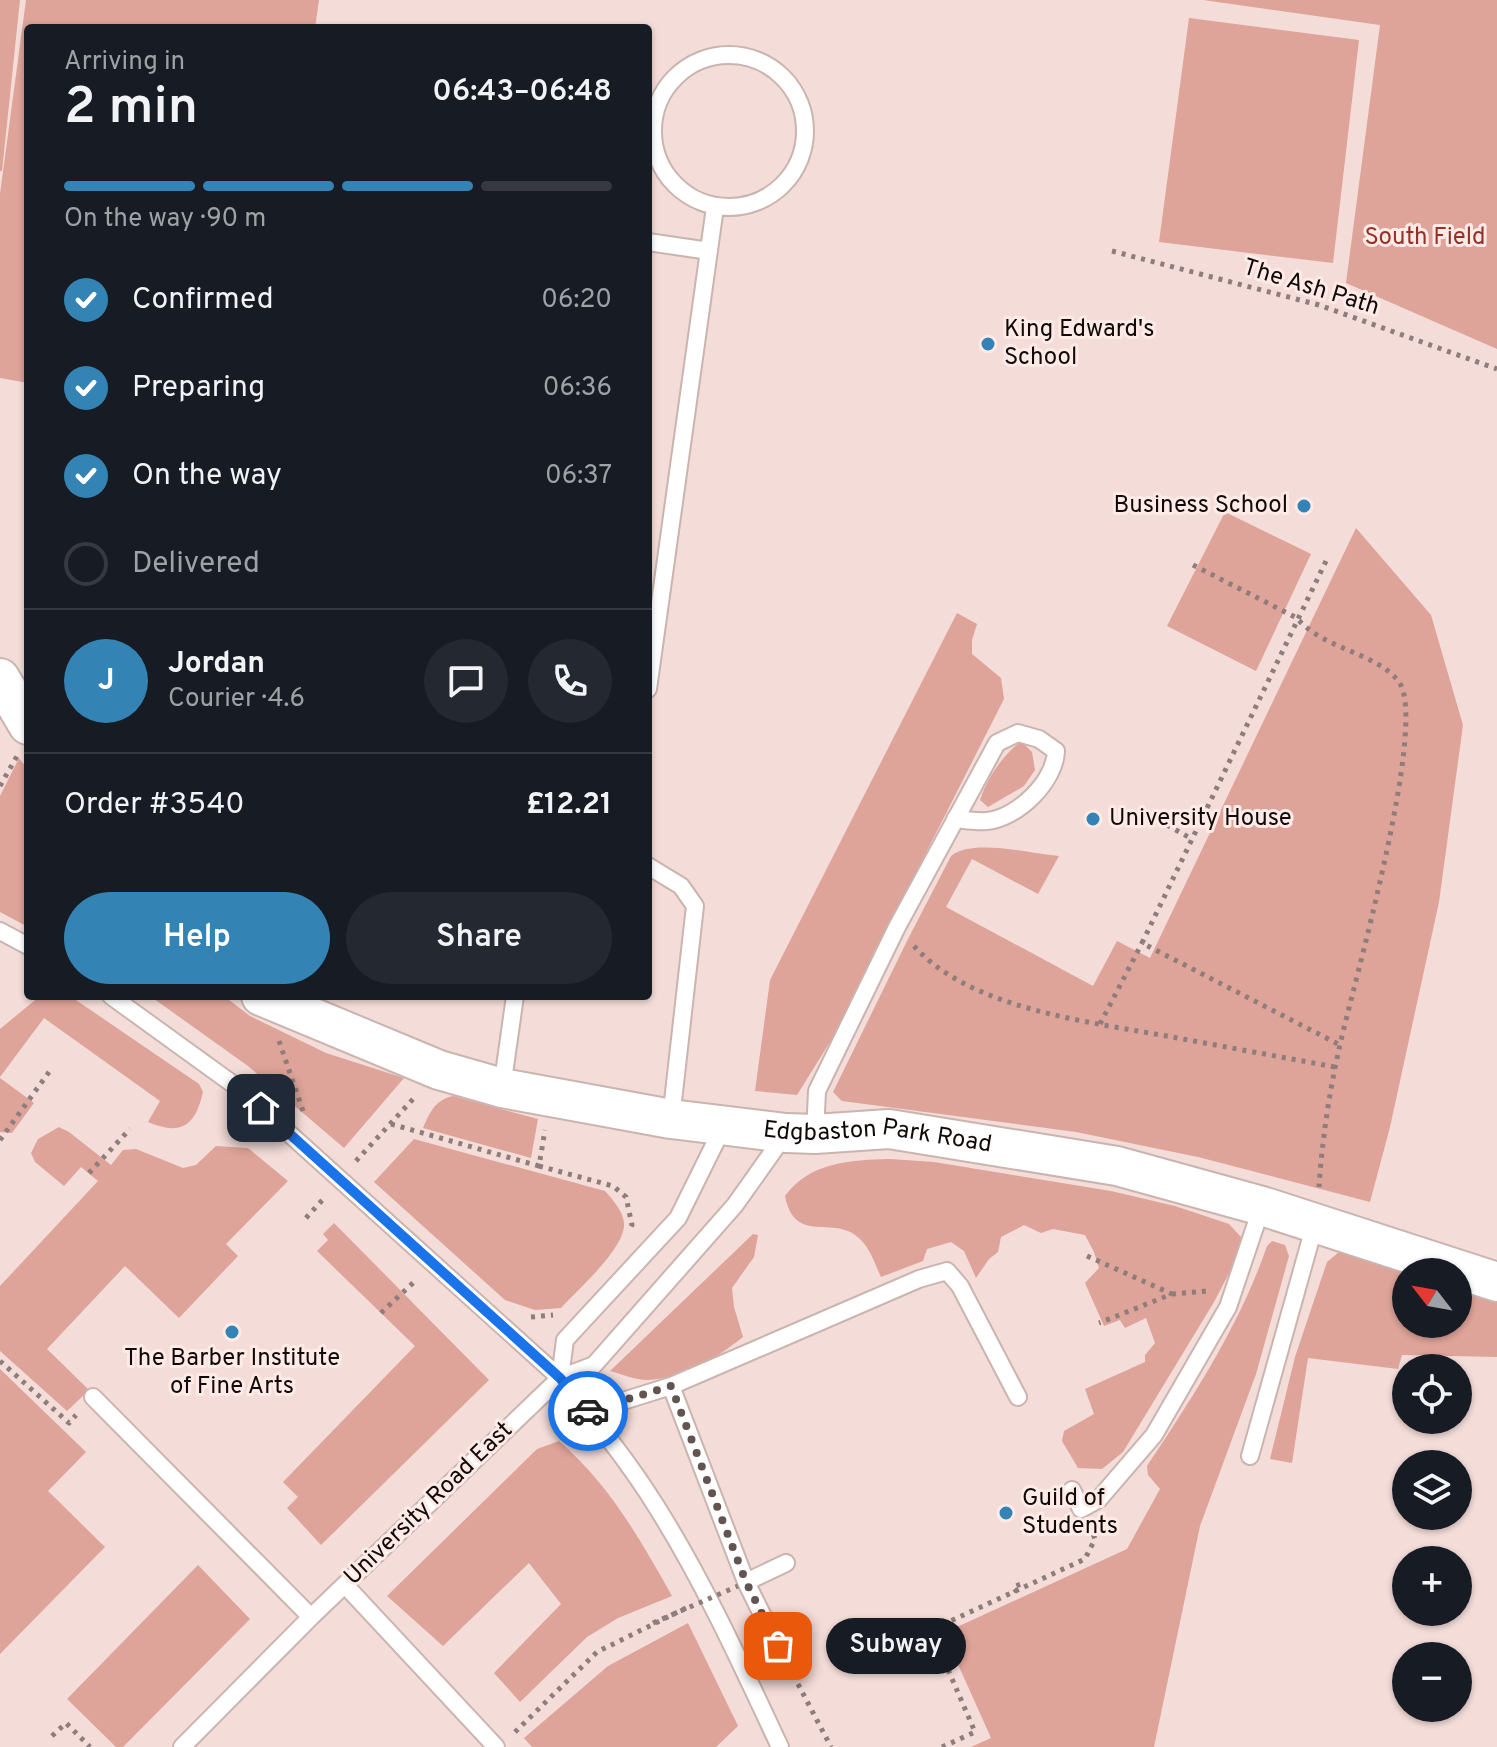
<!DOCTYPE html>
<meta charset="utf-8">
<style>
:root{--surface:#171b24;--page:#242831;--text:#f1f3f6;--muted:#9ea1a6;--line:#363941;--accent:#3483b5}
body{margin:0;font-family:Overpass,sans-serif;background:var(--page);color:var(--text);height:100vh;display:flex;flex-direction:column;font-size:30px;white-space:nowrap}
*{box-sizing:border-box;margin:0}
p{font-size:26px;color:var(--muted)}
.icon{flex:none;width:44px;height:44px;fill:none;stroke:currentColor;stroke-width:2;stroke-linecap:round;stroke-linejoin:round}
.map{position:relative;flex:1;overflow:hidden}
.drawer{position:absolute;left:24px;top:24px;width:628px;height:976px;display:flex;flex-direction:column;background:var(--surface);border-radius:8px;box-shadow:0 2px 6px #0004}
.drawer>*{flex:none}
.needle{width:52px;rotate:301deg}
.controls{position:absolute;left:1392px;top:1258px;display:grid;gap:16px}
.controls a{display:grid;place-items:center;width:80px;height:80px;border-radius:50%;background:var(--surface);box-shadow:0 2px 6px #0004;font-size:40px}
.pin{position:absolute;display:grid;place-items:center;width:68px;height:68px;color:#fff;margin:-34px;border-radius:16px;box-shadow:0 4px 12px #0006}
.courier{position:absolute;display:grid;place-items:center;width:80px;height:80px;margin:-40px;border:6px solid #1a73e8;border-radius:50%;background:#fff;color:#222;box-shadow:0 2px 10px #0007}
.bubble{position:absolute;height:56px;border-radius:28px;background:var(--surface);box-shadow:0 2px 6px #0004;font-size:26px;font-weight:600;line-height:56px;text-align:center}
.summary em{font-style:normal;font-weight:600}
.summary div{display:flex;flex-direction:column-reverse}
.summary{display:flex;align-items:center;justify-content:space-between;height:136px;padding:0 40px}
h1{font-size:52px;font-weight:600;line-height:60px}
.bar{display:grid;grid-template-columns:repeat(4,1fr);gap:12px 8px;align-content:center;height:96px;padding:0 40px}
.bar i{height:10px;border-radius:6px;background:var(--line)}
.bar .active{background:var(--accent)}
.bar p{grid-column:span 4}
.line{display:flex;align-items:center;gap:20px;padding:0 40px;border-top:2px solid var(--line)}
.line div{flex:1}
.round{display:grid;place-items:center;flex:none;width:84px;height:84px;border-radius:42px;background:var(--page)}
ol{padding:0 40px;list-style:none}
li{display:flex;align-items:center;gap:24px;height:88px}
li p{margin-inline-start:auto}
li .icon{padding:8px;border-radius:50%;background:var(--accent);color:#fff;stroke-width:4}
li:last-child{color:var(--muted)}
li i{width:44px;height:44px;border:4px solid var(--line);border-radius:50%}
.primary-button{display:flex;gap:16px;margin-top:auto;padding:16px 40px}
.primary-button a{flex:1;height:92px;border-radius:48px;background:var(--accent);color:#fff;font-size:32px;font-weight:600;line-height:92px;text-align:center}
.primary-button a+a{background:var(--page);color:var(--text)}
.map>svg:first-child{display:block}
</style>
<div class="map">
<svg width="1497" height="1747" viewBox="0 0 1497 1747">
<rect width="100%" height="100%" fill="#f4dcd8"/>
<path fill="#dea399" d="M0,0H20L2,171H0Z
M26,0H319L315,28H28V383L0,378V194Z
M1203,0H1497V349L1346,283L1380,25Z
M1189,18L1359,40L1333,263L1159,242Z
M1225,512L1311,554L1256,671L1167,626Z
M1356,528L1431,615L1463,725L1439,902L1390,1127L1370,1202L1198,1157L1076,1132L842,1101L833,1092L908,939L951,856C973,838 1031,854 1059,856L1038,894L972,859L946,907L1093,986L1117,941L1150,958Z
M957,613L977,624L972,640V654L1001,678L1004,699L830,1042L797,1095L755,1091L770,980Z
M1021,741L1032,752L1035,770L1024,786L988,807L980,800C988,776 1002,757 1021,741Z
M19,758L28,770V927L0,912V796Z
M40,996H70L199,1084L203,1092C195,1126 182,1136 148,1122L160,1101L44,1018L0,1077V1029Z
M150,996H224L250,1016L326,1053L404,1078L344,1148L248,1066Z
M0,1078L34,1103L12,1133L0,1132Z
M453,1096L538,1119L531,1158L423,1128C430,1112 435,1100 453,1096Z
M59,1127L69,1132L111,1165L123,1150L136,1149L183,1168L196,1165L216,1146L248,1148L288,1181L226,1244L238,1256L179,1318L125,1266L47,1349L89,1390L67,1411L0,1351V1286L98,1181L81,1167L64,1186L35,1162L31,1153L38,1139Z
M414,1139L605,1191C613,1200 623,1211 624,1223C626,1248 577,1290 561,1308L535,1310L505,1300L374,1182Z
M890,1159L934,1162L1111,1191L1175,1206L1229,1224L1241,1237L1236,1260L1214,1302L1123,1452L1102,1469L1078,1468L1062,1441L1064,1431L1094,1414L1085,1389L1145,1362V1355L1155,1343L1146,1318L1125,1328L1120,1320L1104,1326L1085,1283L1099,1268L1094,1252L1085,1235L1053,1229L1041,1233L1024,1225L1001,1237L998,1252L989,1259L976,1278L964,1251L951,1242L927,1249L923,1261L881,1277C875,1264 870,1248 859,1238C833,1214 795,1246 785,1196C810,1162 850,1160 890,1159Z
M334,1223L489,1380L321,1545L287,1508L298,1497L283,1482L415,1346L317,1251L328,1240L323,1234Z
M753,1234L758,1235L754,1257L732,1288L734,1307L743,1337C717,1358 682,1379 647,1380C635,1380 622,1374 610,1371Z
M1272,1241L1285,1245L1289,1256L1256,1374L1200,1526L1154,1747H971L991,1738L944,1633L1127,1549L1160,1489L1148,1475L1147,1466C1193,1397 1240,1325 1267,1246Z
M1344,1248L1406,1272V1324H1458V1286L1497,1300V1357L1402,1355L1398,1369L1308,1358L1292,1463L1270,1459L1295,1357L1327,1262Z
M0,1369L86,1452L48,1491L105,1547L0,1654Z
M559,1441C609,1484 640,1539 672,1596L618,1618L587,1637L520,1702L494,1673L561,1604L529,1563L443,1646L387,1596L537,1449Z
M198,1565L250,1619L123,1747H116L67,1699Z
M688,1623L738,1726L716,1747H532L524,1738L608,1666Z"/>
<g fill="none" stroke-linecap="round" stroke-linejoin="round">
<defs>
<path id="service" d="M653 131a76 76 0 1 1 152 0a76 76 0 1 1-152 0Z
M648,242L709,251
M648,689L715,207
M648,866L681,886L695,906L671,1119
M0,931L28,946
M111,996L241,1090L560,1378C594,1419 628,1461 656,1506C704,1582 742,1666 780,1747
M502,1088L515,996
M815,1134L817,1091L897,927L997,743L1018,733L1039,739L1056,751C1055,781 1018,818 987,821C976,822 965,820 955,819
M560,1378L594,1365L735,1205L786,1133
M671,1386L746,1582L786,1663
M93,1397L311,1617
M588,1412L671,1386L919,1279L947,1271L960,1286L1018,1397
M1250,1456L1315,1224
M1072,1490L1081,1509L1099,1499L1154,1435L1228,1307L1262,1206
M746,1582L786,1563
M345,1585L496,1747
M182,1747L311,1617L560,1378L565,1340L678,1218L723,1127"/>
<g id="tertiary">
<path d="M0,678L28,725"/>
<path id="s1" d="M261,996L439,1070L502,1088L671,1119L786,1133L815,1134L889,1129L1117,1166L1262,1206L1497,1282"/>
</g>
</defs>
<use href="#service" stroke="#cab4af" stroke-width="20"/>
<use href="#tertiary" stroke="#cab4af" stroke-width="42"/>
<path stroke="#8e7d7b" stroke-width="5" stroke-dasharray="4 6" stroke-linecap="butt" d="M1112,251L1319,305L1497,369
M1326,561L1142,943L1340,1045
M1193,565L1297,618C1322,649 1378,653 1399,682C1429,724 1352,989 1339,1049C1329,1094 1322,1141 1319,1187
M0,786L17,756
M1158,820L1192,839
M914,946C971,1010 1092,1022 1172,1037C1226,1047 1281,1057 1335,1067
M1100,1024L1142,943
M279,1041L303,1111
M391,1124L539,1166L545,1130
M0,1140L49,1072
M356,1161L414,1098
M539,1166L613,1186L626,1197L632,1225L629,1231
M89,1173L130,1129
M306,1218L326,1196
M1087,1256L1172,1294L1099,1323
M1172,1294L1207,1291
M381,1313L415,1281
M531,1317L553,1315
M0,1361L69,1423L76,1415
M1017,1592L1013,1587L1021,1584L1020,1581
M798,1684L831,1747
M515,1732L597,1652L686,1608
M52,1736L66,1723L90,1747
M942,1747L975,1732L931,1630L1085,1559L1095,1539L1092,1531"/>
<use href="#service" stroke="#fff" stroke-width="16"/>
<use href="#tertiary" stroke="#fff" stroke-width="38"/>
<path stroke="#8e7d7b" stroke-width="5" stroke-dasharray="4 6" stroke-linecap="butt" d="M653,1623L738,1586"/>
</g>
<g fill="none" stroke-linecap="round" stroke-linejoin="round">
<path stroke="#615451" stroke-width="8" stroke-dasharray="0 14.4" d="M588,1411L671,1386L746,1582L778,1646"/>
<path stroke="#1a73e8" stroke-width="10" d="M261,1108L560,1378L588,1411"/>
</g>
<g fill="#3483b5" stroke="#feebe7" stroke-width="3">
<circle cx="988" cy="344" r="8"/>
<circle cx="1304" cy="506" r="8"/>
<circle cx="1093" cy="819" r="8"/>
<circle cx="232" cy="1332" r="8"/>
<circle cx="1006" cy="1513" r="8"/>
</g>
<g text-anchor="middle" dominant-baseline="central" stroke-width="6" stroke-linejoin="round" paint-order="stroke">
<g font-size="24" fill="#963024" stroke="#feebe7">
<text x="1425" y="238">South Field</text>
</g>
<g font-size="24" fill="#120a09" stroke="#feebe7">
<text transform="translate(1311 288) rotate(17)">The Ash Path</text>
<text stroke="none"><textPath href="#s1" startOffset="638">Edgbaston Park Road</textPath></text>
<text transform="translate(429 1504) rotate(-44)">University Road East</text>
</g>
<g font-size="24" fill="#120a09" stroke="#feebe7" text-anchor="start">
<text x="1004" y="330">King Edward's<tspan x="1004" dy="28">School</tspan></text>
<text x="1288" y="506" text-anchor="end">Business School</text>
<text x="1109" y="819">University House</text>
<text x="232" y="1359" text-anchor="middle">The Barber Institute<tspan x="232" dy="28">of Fine Arts</tspan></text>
<text x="1022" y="1499">Guild of<tspan x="1022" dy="28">Students</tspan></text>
</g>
</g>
</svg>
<div class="controls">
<a><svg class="needle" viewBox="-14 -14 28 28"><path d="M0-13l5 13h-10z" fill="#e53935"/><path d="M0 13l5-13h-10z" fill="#9ea1a6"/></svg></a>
<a><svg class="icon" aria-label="locate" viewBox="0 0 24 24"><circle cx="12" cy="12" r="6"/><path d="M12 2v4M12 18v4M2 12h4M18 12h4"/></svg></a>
<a><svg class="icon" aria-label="layers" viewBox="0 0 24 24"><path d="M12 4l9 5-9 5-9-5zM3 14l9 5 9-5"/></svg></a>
<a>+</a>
<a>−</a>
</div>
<div class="pin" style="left:778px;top:1646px;background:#ea580c"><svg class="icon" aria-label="bag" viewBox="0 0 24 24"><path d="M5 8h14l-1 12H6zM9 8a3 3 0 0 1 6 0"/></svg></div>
<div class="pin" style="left:261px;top:1108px;background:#1f2937"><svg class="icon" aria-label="home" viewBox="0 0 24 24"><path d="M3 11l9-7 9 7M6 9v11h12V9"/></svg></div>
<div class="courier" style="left:588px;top:1411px"><svg class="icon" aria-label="car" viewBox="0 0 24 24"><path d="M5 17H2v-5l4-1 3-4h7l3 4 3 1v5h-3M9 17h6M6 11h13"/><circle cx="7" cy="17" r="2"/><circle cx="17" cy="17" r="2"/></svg></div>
<div class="bubble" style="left:826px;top:1618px;width:140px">Subway</div>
<section class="drawer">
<div class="summary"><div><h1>2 min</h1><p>Arriving in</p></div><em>06:43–06:48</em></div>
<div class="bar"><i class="active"></i><i class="active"></i><i class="active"></i><i></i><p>On the way · 90 m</p></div>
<ol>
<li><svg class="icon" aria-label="check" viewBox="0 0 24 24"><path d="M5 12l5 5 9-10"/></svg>Confirmed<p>06:20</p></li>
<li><svg class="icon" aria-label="check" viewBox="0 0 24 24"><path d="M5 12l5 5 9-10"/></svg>Preparing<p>06:36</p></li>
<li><svg class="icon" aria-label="check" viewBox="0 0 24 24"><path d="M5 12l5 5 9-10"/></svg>On the way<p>06:37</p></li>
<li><i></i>Delivered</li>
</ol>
<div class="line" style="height:144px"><b class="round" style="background:var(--accent);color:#fff">J</b><div><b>Jordan</b><p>Courier · 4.6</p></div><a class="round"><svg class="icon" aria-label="chat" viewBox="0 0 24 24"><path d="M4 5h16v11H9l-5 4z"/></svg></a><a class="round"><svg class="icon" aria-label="phone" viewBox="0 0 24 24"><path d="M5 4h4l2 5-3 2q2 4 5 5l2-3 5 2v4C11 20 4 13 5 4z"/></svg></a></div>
<div class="line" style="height:104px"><div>Order #3540</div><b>£12.21</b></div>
<div class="primary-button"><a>Help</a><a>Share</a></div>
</section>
</div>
